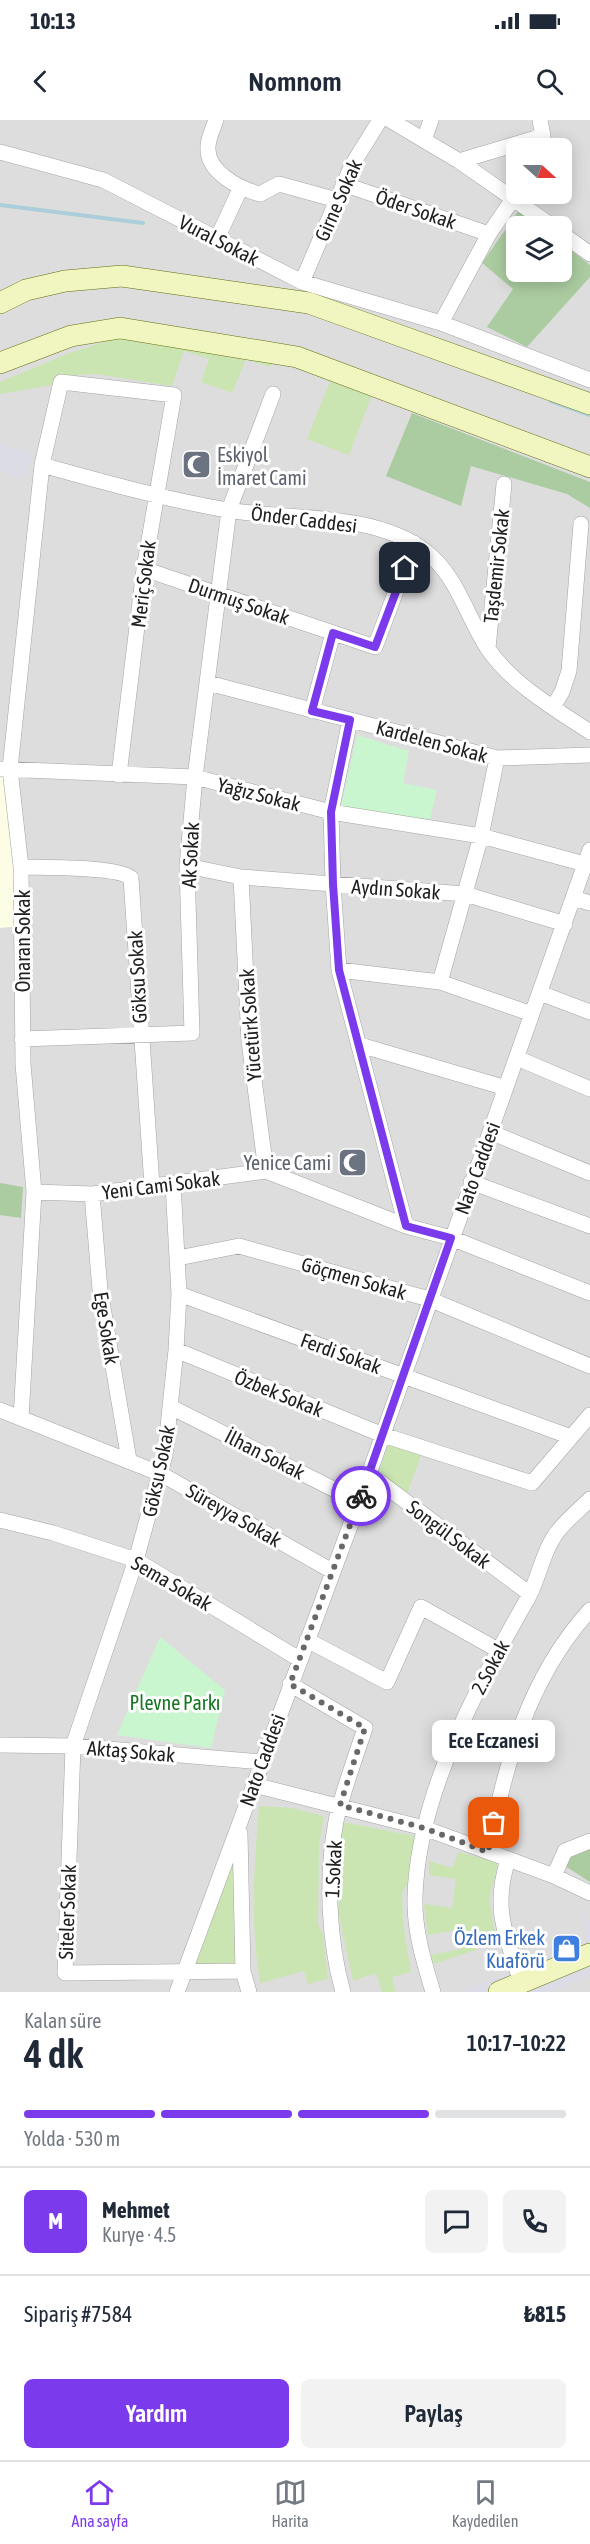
<!DOCTYPE html>
<html lang="tr">
<meta charset="utf-8">
<style>
:root{--surface:#fff;--page:#f2f2f3;--text:#1f2937;--muted:#747a83;--line:#e0e1e3;--accent:#7c3aed}
body{margin:0;font-family:"Asap Condensed",sans-serif;background:var(--page);color:var(--text);height:100vh;display:flex;flex-direction:column;font-size:22px;white-space:nowrap}
*{box-sizing:border-box;margin:0}
p{font-size:20px;color:var(--muted)}
.icon{flex:none;width:33px;height:33px;fill:none;stroke:currentColor;stroke-width:2;stroke-linecap:round;stroke-linejoin:round}
.map{position:relative;height:1872px;overflow:hidden}
.details{display:flex;flex-direction:column;background:var(--surface);flex:1}
.details>*{flex:none}
.needle{width:39px;rotate:111deg}
.fabs{position:absolute;left:506px;top:18px;display:grid;gap:12px}
.fabs a{display:grid;place-items:center;width:66px;height:66px;border-radius:9px;background:var(--surface);box-shadow:0 3px 15px #0003;font-size:30px}
.pin{position:absolute;display:grid;place-items:center;width:51px;height:51px;color:#fff;margin:-26px;border-radius:12px;box-shadow:0 3px 9px #0006}
.courier{position:absolute;display:grid;place-items:center;width:60px;height:60px;margin:-30px;border:4px solid #7c3aed;border-radius:50%;background:#fff;color:#222;box-shadow:0 2px 8px #0007}
.bubble{position:absolute;height:42px;border-radius:9px;background:var(--surface);box-shadow:0 3px 15px #0003;font-size:20px;font-weight:600;line-height:42px;text-align:center}
.head em{font-style:normal;font-weight:600}
.head div{display:flex;flex-direction:column-reverse}
.head{display:flex;align-items:center;justify-content:space-between;height:102px;padding:0 24px}
h1{font-size:39px;font-weight:600;line-height:45px}
.bar{display:grid;grid-template-columns:repeat(4,1fr);gap:9px 6px;align-content:center;height:72px;padding:0 24px}
.bar i{height:8px;border-radius:4px;background:var(--line)}
.bar .current{background:var(--accent)}
.bar p{grid-column:span 4}
.line{display:flex;align-items:center;gap:15px;padding:0 24px;border-top:2px solid var(--line)}
.line div{flex:1}
.round{display:grid;place-items:center;flex:none;width:63px;height:63px;border-radius:9px;background:var(--page)}
.primary-button{display:flex;gap:12px;margin-top:auto;padding:12px 24px}
.primary-button a{flex:1;height:69px;border-radius:9px;background:var(--accent);color:#fff;font-size:24px;font-weight:600;line-height:69px;text-align:center}
.primary-button a+a{background:var(--page);color:var(--text)}
.status{display:flex;justify-content:space-between;align-items:center;height:42px;padding:0 30px;background:var(--surface);direction:ltr}
.status svg{height:16px;fill:currentColor}
header{display:flex;justify-content:space-between;align-items:center;height:78px;padding:0 24px;background:var(--surface);font-size:27px;font-weight:600}
.tab-bar{display:flex;justify-content:space-around;align-items:center;height:84px;border-top:2px solid var(--line);background:var(--surface);font-size:16px;color:var(--muted)}
.tab-bar a{display:grid;justify-items:center;gap:3px}
.tab-bar .current{color:var(--accent)}
.map>svg:first-child{display:block}
</style>
<div class="status"><b>10:13</b><svg viewBox="0 0 49 12"><path d="M0 12V9h3v3zM5 12V6h3v6zM10 12V3h3v9zM15 12V0h3v12zM26 1h20v11H26zM47 4h2v5h-2z"/></svg></div>
<header><svg class="icon" aria-label="back" viewBox="0 0 24 24"><path d="M15 5l-7 7 7 7"/></svg>Nomnom<svg class="icon" aria-label="search" viewBox="0 0 24 24"><circle cx="10" cy="10" r="6"/><path d="M15 15l6 6"/></svg></header>
<div class="map">
<svg width="590" height="1872" viewBox="0 0 590 1872">
<rect width="100%" height="100%" fill="#f0ede7"/>
<path fill="#dedddd" fill-rule="evenodd" d="M0,0H590V1872H0ZM516,28H561V74H516ZM516,106H561V152H516Z"/>
<path fill="#fcfde4" d="M0,649H10L22,806L0,808Z"/>
<path fill="#cae5b2" d="M120,217L273,241L270,247L246,239L232,273L201,262L209,239L184,231L172,266L96,254L55,256L52,265L0,274V262L69,233Z
M330,261L371,277L349,335L307,319Z
M389,1322L422,1333L407,1374L378,1355Z
M259,1686L292,1688L324,1696L319,1726L318,1804L323,1815L328,1859L308,1864L304,1851L260,1863C250,1804 254,1745 259,1686Z
M343,1702L419,1717L410,1761L402,1772L403,1802L411,1852L392,1857L396,1872H382L376,1853L353,1861L338,1791L341,1741L338,1728Z
M239,1704L243,1851L184,1852Z
M458,1732L498,1743L489,1780L495,1812L472,1821L476,1830L434,1844L431,1835L461,1829L457,1810L428,1815L424,1784L452,1788L456,1759L429,1755V1741L453,1748Z"/>
<path fill="#abcca0" d="M519,90L540,106H516V152H561V122L590,145V157L527,227L487,207L513,169L482,143Z
M412,293L590,362V388L567,374L471,346L461,386L386,356Z
M0,1063L23,1067L21,1098L0,1095Z
M590,1722V1762L565,1746V1735Z"/>
<path fill="#c9f6ce" d="M357,615L409,631L403,663L437,670L430,700L341,686Z
M160,1517L225,1570L211,1628L117,1615Z"/>
<path fill="#dcdce6" d="M0,325L33,333L22,360L0,351Z
M577,1788L590,1801V1856L548,1872H460L589,1821Z"/>
<g fill="none" stroke-linecap="round" stroke-linejoin="round">
<path stroke="#acceda" stroke-width="4" d="M0,85L143,103
M551,281L590,295"/>
<defs>
<path id="street" d="M216,0C213,9 208,18 208,27C206,52 240,69 260,74L279,64L337,80
M390,0L459,41L552,106
M424,20L431,0
M0,32L103,60L302,162L441,203L590,260
M459,41L543,16L540,0
M343,64L489,114
M561,113L590,134
M217,119L241,67
M302,162L352,45L380,0
M441,203L489,114L513,79
M42,345C103,362 164,379 227,390C289,400 374,392 425,431C458,456 466,496 488,529C512,564 555,589 590,612
M144,449L375,527L414,423
M488,528L504,364
M208,563L497,638L590,635
M553,587L562,572L569,551L581,404
M312,591L333,513
M350,600L331,692L333,764L339,850L406,1106
M0,649L195,657L331,692L481,716L585,744
M187,746L241,757L465,774L565,804
M21,747C43,748 117,746 131,758L152,1066
M241,757L249,921L266,1051
M574,778L590,783
M339,850L440,862L532,894
M440,862L481,716L497,638
M540,873L590,892
M22,919L192,913L187,746L195,657L229,390L273,274
M360,925L506,968
M517,938L590,969
M490,1012L590,1053
M471,1062L590,1106
M173,1064L179,1174L176,1230L165,1335L136,1440L73,1626L65,1853L243,1851
M34,1072L92,1074L266,1051L406,1106L451,1118L590,1173
M92,1074L100,1170L129,1340
M178,1138L239,1126L429,1179L590,1246
M179,1174L571,1317
M176,1230L383,1315L532,1363L590,1295
M171,1287L359,1382
M0,1290L161,1354L332,1451
M21,1298L34,1072L23,944L21,747L10,649L42,345L61,262L174,275L144,449L119,655
M369,1354L530,1474
M0,1400L53,1413L136,1440L299,1539
M307,1520L387,1562L421,1487L498,1530
M290,1564L365,1608C355,1639 343,1670 336,1701C326,1755 328,1819 343,1872
M0,1625L73,1626L262,1642
M254,1665L424,1708L554,1756L590,1773
M240,1714L243,1851L249,1872
M488,1732C505,1645 528,1558 590,1490
M508,1740C492,1788 506,1816 521,1862
M554,1756L565,1731L590,1721
M177,1872L359,1382L590,730
M433,1872C424,1842 414,1810 415,1778C417,1675 478,1565 528,1478C539,1458 542,1434 555,1415C564,1402 578,1391 590,1379"/>
<path id="secondary" d="M0,183L26,170L65,161L122,156L309,183L590,284
M0,243L71,216L120,208L297,237L590,347
M499,1872L590,1834"/>
</defs>
<use href="#street" stroke="#a4a4a4" stroke-width="16"/>
<use href="#secondary" stroke="#62700e" stroke-width="22"/>
<use href="#street" stroke="#fff" stroke-width="15"/>
<use href="#secondary" stroke="#f1f5c0" stroke-width="21"/>
</g>
<g fill="none" stroke-linecap="round" stroke-linejoin="round">
<path stroke="#696866" stroke-width="6" stroke-dasharray="0 10.8" d="M361,1376L290,1564L365,1608L340,1685L424,1708L488,1732L494,1703"/>
<path stroke="#7c3aed" stroke-width="8" d="M361,1376L451,1118L406,1106L339,850L333,764L331,692L350,600L312,591L333,513L375,527L405,448"/>
</g>
<defs>
<symbol id="mosque-square" viewBox="-11 -11 22 22"><rect x="-9" y="-9" width="18" height="18" rx="4" fill="#6b7280" stroke="#fff"/><path d="M3.5-4.9A6 6 0 1 0 3.5 4.9A5 5 0 1 1 3.5-4.9Z" fill="#fff"/></symbol>
<symbol id="shop-square" viewBox="-11 -11 22 22"><rect x="-9" y="-9" width="18" height="18" rx="4" fill="#3f7fe0" stroke="#fff"/><path d="M-5-2.5h2.3a2.7 3.5 0 0 1 5.4 0H5L5.5 6h-11ZM-1.5-2.5h3a1.5 2.3 0 0 0-3 0Z" fill="#fff"/></symbol>
</defs>
<g fill-rule="evenodd">
<use href="#mosque-square" x="180" y="328" width="33" height="33"/>
<use href="#mosque-square" x="336" y="1026" width="33" height="33"/>
<use href="#shop-square" x="550" y="1812" width="33" height="33"/>
</g>
<g text-anchor="middle" dominant-baseline="central" stroke-width="6" stroke-linejoin="round" paint-order="stroke">
<g font-size="20" fill="#202020" stroke="#fff">
<text transform="translate(338 80) rotate(-66)">Girne Sokak</text>
<text transform="translate(416 89) rotate(19)">Öder Sokak</text>
<text transform="translate(219 120) rotate(27)">Vural Sokak</text>
<text transform="translate(304 399) rotate(7)">Önder Caddesi</text>
<text transform="translate(496 446) rotate(-84)">Taşdemir Sokak</text>
<text transform="translate(143 464) rotate(-83)">Meriç Sokak</text>
<text transform="translate(239 481) rotate(19)">Durmuş Sokak</text>
<text transform="translate(432 621) rotate(15)">Kardelen Sokak</text>
<text transform="translate(259 674) rotate(14)">Yağız Sokak</text>
<text transform="translate(190 735) rotate(-87)">Ak Sokak</text>
<text transform="translate(396 769) rotate(4)">Aydın Sokak</text>
<text transform="translate(22 821) rotate(-90)">Onaran Sokak</text>
<text transform="translate(137 857) rotate(-93)">Göksu Sokak</text>
<text transform="translate(250 905) rotate(-94)">Yücetürk Sokak</text>
<text transform="translate(477 1048) rotate(-70)">Nato Caddesi</text>
<text transform="translate(161 1065) rotate(-7)">Yeni Cami Sokak</text>
<text transform="translate(354 1158) rotate(16)">Göçmen Sokak</text>
<text transform="translate(107 1208) rotate(81)">Ege Sokak</text>
<text transform="translate(341 1233) rotate(20)">Ferdi Sokak</text>
<text transform="translate(279 1273) rotate(22)">Özbek Sokak</text>
<text transform="translate(265 1334) rotate(27)">İlhan Sokak</text>
<text transform="translate(158 1351) rotate(-78)">Göksu Sokak</text>
<text transform="translate(234 1395) rotate(30)">Süreyya Sokak</text>
<text transform="translate(449 1414) rotate(37)">Songül Sokak</text>
<text transform="translate(172 1463) rotate(30)">Sema Sokak</text>
<text transform="translate(490 1547) rotate(-62)">2.Sokak</text>
<text transform="translate(131 1631) rotate(5)">Aktaş Sokak</text>
<text transform="translate(262 1640) rotate(-70)">Nato Caddesi</text>
<text transform="translate(333 1749) rotate(-87)">1.Sokak</text>
<text transform="translate(67 1792) rotate(-88)">Siteler Sokak</text>
</g>
<g font-size="20" fill="#5b616d" stroke="#fff" text-anchor="start">
<text x="217" y="334">Eskiyol<tspan x="217" dy="23">İmaret Cami</tspan></text>
<text x="331" y="1042" text-anchor="end">Yenice Cami</text>
</g>
<g font-size="20" fill="#157720" stroke="#fff">
<text x="175" y="1582">Plevne Parkı</text>
</g>
<g font-size="20" fill="#366cbe" stroke="#fff" text-anchor="end">
<text x="545" y="1817">Özlem Erkek<tspan x="545" dy="23">Kuaförü</tspan></text>
</g>
</g>
</svg>
<div class="fabs">
<a><svg class="needle" viewBox="-14 -14 28 28"><path d="M0-13l5 13h-10z" fill="#e53935"/><path d="M0 13l5-13h-10z" fill="#747a83"/></svg></a>
<a><svg class="icon" aria-label="layers" viewBox="0 0 24 24"><path d="M12 4l9 5-9 5-9-5zM3 14l9 5 9-5"/></svg></a>
</div>
<div class="pin" style="left:494px;top:1703px;background:#ea580c"><svg class="icon" aria-label="bag" viewBox="0 0 24 24"><path d="M5 8h14l-1 12H6zM9 8a3 3 0 0 1 6 0"/></svg></div>
<div class="pin" style="left:405px;top:448px;background:#1f2937"><svg class="icon" aria-label="home" viewBox="0 0 24 24"><path d="M3 11l9-7 9 7M6 9v11h12V9"/></svg></div>
<div class="courier" style="left:361px;top:1376px"><svg class="icon" aria-label="bike" viewBox="0 0 24 24"><circle cx="6" cy="16" r="4"/><circle cx="18" cy="16" r="4"/><path d="M6 16l4-8h5l3 8M10 8l3 8H6M13 5h3"/></svg></div>
<div class="bubble" style="left:432px;top:1600px;width:123px">Ece Eczanesi</div>
</div>
<section class="details">
<div class="head"><div><h1>4 dk</h1><p>Kalan süre</p></div><em>10:17–10:22</em></div>
<div class="bar"><i class="current"></i><i class="current"></i><i class="current"></i><i></i><p>Yolda · 530 m</p></div>
<div class="line" style="height:108px"><b class="round" style="background:var(--accent);color:#fff">M</b><div><b>Mehmet</b><p>Kurye · 4.5</p></div><a class="round"><svg class="icon" aria-label="chat" viewBox="0 0 24 24"><path d="M4 5h16v11H9l-5 4z"/></svg></a><a class="round"><svg class="icon" aria-label="phone" viewBox="0 0 24 24"><path d="M5 4h4l2 5-3 2q2 4 5 5l2-3 5 2v4C11 20 4 13 5 4z"/></svg></a></div>
<div class="line" style="height:78px"><div>Sipariş #7584</div><b>₺815</b></div>
<div class="primary-button"><a>Yardım</a><a>Paylaş</a></div>
</section>
<nav class="tab-bar">
<a class="current"><svg class="icon" aria-label="home" viewBox="0 0 24 24"><path d="M3 11l9-7 9 7M6 9v11h12V9"/></svg>Ana sayfa</a>
<a><svg class="icon" aria-label="map" viewBox="0 0 24 24"><path d="M3 6l6-2 6 2 6-2v14l-6 2-6-2-6 2zM9 4v14M15 6v14"/></svg>Harita</a>
<a><svg class="icon" aria-label="saved" viewBox="0 0 24 24"><path d="M7 4h10v16l-5-4-5 4z"/></svg>Kaydedilen</a>
</nav>
